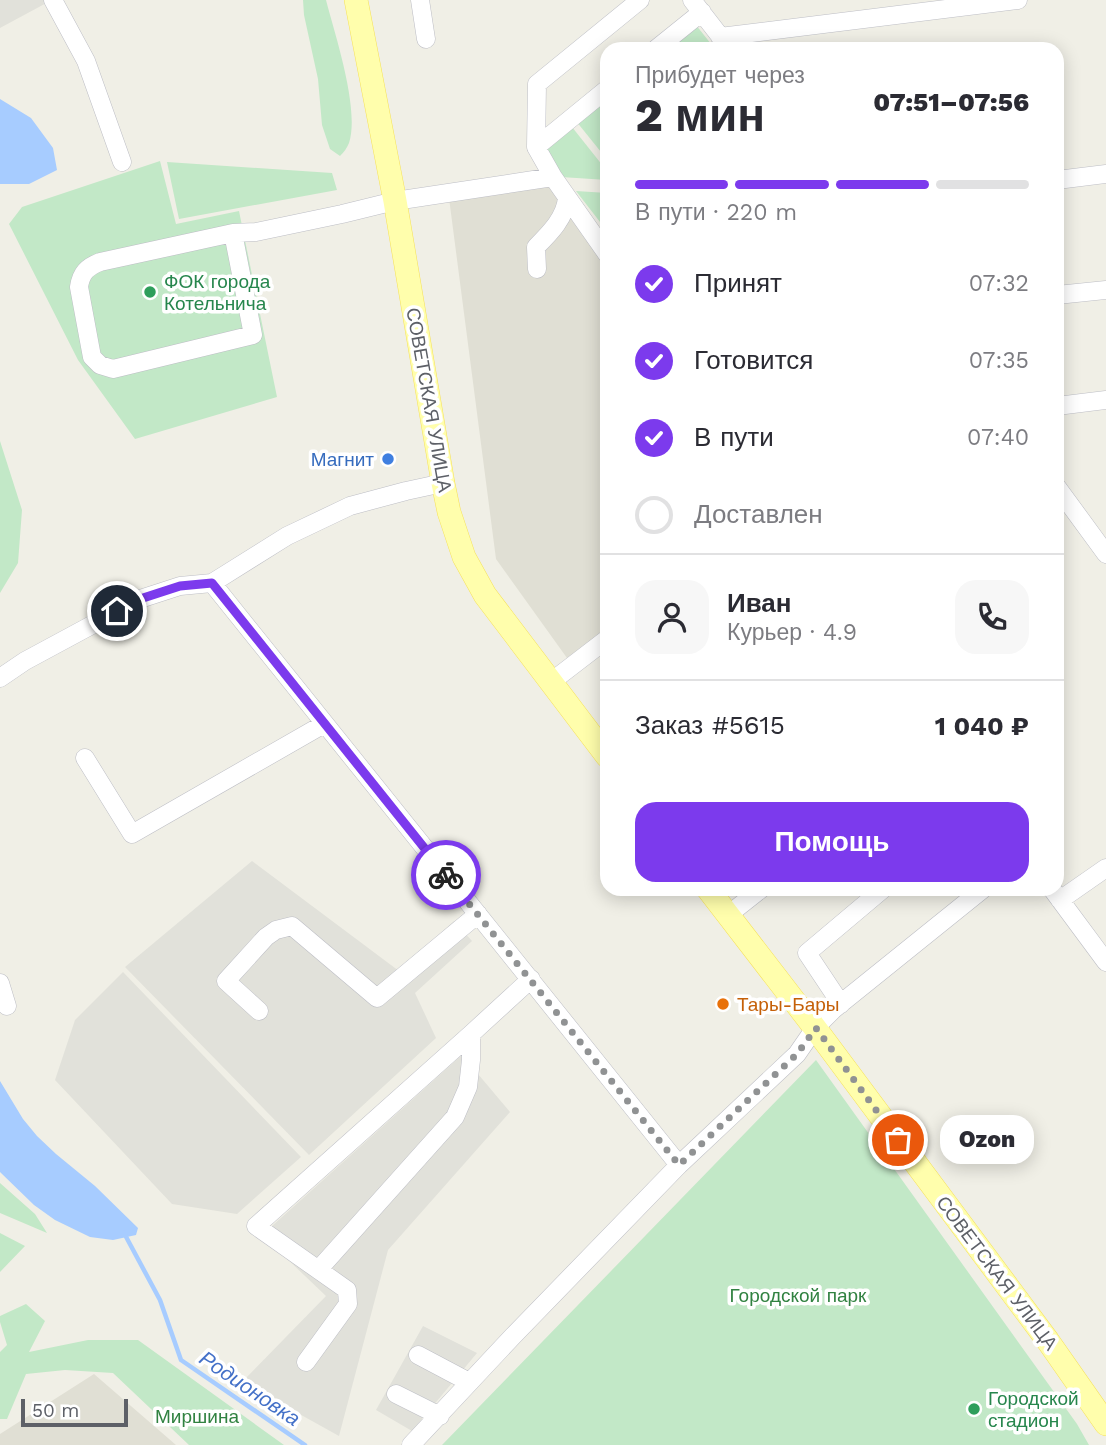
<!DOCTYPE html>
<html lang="ru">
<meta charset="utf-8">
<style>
:root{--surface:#fff;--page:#f7f7f7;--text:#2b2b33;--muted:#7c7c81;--line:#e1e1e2;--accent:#7c3aed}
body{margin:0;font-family:"Work Sans",sans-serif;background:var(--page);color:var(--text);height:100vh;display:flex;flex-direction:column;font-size:26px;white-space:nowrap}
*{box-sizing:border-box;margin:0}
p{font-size:23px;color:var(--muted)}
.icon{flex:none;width:38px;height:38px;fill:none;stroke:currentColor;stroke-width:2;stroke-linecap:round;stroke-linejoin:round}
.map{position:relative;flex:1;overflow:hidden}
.panel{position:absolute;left:600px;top:42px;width:464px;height:854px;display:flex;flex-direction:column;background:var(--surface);border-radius:21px;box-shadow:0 4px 18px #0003}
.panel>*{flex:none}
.scale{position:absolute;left:21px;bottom:18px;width:107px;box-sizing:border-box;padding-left:7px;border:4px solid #5d6067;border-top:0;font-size:19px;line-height:24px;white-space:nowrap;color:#5d6067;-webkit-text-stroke:5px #fff;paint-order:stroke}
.pin{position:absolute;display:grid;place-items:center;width:60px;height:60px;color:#fff;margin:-30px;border:4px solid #fff;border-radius:50%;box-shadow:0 2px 7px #0007}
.courier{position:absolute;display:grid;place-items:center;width:70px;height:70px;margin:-35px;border:5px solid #7c3aed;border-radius:50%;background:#fff;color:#222;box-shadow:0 2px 9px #0007}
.bubble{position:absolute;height:49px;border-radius:21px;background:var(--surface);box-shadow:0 4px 18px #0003;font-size:23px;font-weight:800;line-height:49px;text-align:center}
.headline em{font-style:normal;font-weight:800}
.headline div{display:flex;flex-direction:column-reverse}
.headline{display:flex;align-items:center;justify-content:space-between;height:119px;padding:0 35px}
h1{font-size:46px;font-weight:800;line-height:52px}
.bar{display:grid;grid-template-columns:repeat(4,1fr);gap:10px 7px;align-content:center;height:84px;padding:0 35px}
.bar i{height:9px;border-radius:5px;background:var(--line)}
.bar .selected{background:var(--accent)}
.bar p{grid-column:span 4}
.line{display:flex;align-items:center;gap:18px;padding:0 35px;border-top:2px solid var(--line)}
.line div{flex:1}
.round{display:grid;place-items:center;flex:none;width:74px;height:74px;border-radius:21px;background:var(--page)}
ol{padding:0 35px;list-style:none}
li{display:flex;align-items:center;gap:21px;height:77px}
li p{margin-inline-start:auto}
li .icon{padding:7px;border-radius:50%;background:var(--accent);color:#fff;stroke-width:4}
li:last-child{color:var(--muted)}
li i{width:38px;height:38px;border:4px solid var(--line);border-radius:50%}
.action{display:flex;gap:14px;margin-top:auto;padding:14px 35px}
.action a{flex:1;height:80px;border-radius:21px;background:var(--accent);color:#fff;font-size:28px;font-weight:800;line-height:80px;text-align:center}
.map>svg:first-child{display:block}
</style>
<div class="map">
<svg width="1106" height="1445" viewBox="0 0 1106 1445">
<rect width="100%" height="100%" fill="#f0efe6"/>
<path fill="#e1e1da" d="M0,0H52L0,28Z
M252,861L399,971L454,921L472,941L415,993L436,1038L309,1155L125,967Z
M123,972L301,1157L237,1214L172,1204L55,1080L75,1020Z
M462,1055L510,1112L388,1250L339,1436L242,1382L326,1296L262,1235Z
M423,1326L477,1353L412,1431L376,1410Z"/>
<path fill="#e0dfd4" d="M552,185L607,265V630L567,658L496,559L449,198Z
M94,1374L176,1445H0V1434Z"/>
<path fill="#c2e8c7" d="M303,0H326C335,35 360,109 349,143C347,148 344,152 340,156L330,149L322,125L318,79L304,15Z
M696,25L715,49H666Z
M607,96V146L601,152L576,121Z
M572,127L607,171V180L561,177L544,149Z
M160,161L176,224L239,211L277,397L135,439L78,360L9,224L22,207Z
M167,162L332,173L337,190L179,219Z
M576,191L607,193V231Z
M0,441L22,510L18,563L0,593Z
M816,1060L1077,1424L1089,1445H442Z
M0,1183L35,1214L47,1233L0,1213Z
M0,1233L25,1246L0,1272Z
M26,1304L45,1321L29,1352L88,1340H138L284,1445H189L113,1373L65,1370L26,1374L7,1419H0V1352L7,1345L0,1322V1316Z"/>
<path fill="#a7ccff" d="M0,99L31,118L53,148L57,170L29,184H0Z
M0,1081L23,1119L37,1136L56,1154L95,1186L138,1228L136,1235L113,1240L90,1237L55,1220L34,1205L0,1172Z"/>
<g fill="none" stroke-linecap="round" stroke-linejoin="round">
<path stroke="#a7ccff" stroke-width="4.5" d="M124,1233L160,1300L181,1360L305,1445"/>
<defs>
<path id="minor" d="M53,0L86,61L122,162
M420,0L426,39
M692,0L730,49
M720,37L1018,0
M656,49L702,12
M607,89L536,147L553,177L607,254
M536,147L537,84L640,0
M1057,180L1106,174
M233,233L253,335L113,369L100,365L92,357L79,287C81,273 87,267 100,262L233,233L256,232L342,214L395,201L553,177
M537,269L536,247C550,233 566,217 567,197
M1057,295L1106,290
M1057,406L1106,400
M1057,487L1106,554
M212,583L679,1165
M0,678L25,661L140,599L180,586L212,583L287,536L350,506L406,491L443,483
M551,682L607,639
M85,758L132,834L324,724
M1052,889L1106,962
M1060,900L1106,868
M728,915L761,889
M0,983L7,1006
M841,1004L807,953L883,889
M259,1011L226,981L266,937L276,930L292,926L377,998L478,914
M319,1269L455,1117L468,1087L471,1060V1034
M418,1355L469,1382
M306,1362L348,1304L347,1290L256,1226L471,1034L531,979
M396,1394L440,1416
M411,1445L513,1336L679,1165L797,1054L815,1028L834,1009L983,889"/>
<path id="major" d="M356,0L395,201L443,483L449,512L464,557L485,595L607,756
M708,889L815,1028L1048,1341L1106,1424"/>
</defs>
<use href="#minor" stroke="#bdbec5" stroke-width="19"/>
<use href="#major" stroke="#f6e159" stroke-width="24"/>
<use href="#minor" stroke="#fff" stroke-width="18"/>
<use href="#major" stroke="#fffeac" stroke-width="23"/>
</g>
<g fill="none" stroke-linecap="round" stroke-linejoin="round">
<path stroke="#909293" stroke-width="7" stroke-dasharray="0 12.6" d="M446,875L679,1165L797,1054L816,1028L898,1140"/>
<path stroke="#7c3aed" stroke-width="9" d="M117,611L140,599L180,586L212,583L446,875"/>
</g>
<g fill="#2e9e5b" stroke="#fff" stroke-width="2.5">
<circle cx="150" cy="292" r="7"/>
<circle cx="974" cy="1409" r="7"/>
</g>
<circle fill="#3f7fe0" stroke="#fff" stroke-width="2.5" cx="388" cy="459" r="7"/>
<circle fill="#e8710a" stroke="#fff" stroke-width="2.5" cx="723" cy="1004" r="7"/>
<g text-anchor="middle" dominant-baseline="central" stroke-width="7" stroke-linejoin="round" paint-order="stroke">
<g font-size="19" fill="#27864d" stroke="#fff" text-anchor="start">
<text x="164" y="281">ФОК города<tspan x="164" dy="22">Котельнича</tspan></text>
<text x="988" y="1398">Городской<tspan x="988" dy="22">стадион</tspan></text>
</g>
<g font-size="19" fill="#5d6067" stroke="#fff">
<text transform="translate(429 400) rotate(80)">СОВЕТСКАЯ УЛИЦА</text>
<text transform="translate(997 1273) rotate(53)">СОВЕТСКАЯ УЛИЦА</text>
</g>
<g font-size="19" fill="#366cbe" stroke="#fff" text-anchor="end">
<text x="374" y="459">Магнит</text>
</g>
<g font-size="19" fill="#c56008" stroke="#fff" text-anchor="start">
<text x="737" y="1004">Тары-Бары</text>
</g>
<g font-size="19" fill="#318241" stroke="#fff">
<text x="798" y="1295">Городской парк</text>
<text x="197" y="1416">Миршина</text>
</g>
<g font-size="21" font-style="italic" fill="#4471c8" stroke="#fff">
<text transform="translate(250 1388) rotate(34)">Родионовка</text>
</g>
</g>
</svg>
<div class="scale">50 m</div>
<div class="pin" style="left:898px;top:1140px;background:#ea580c"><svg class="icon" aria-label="bag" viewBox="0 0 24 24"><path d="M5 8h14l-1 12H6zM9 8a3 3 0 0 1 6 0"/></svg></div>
<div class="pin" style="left:117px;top:611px;background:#1f2937"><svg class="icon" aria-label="home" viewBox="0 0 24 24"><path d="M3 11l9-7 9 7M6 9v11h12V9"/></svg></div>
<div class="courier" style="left:446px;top:875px"><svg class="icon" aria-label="bike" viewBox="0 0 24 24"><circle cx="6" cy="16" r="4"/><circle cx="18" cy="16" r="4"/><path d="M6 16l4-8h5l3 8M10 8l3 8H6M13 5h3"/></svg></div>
<div class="bubble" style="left:940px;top:1115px;width:94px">Ozon</div>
<section class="panel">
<div class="headline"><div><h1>2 мин</h1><p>Прибудет через</p></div><em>07:51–07:56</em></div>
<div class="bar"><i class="selected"></i><i class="selected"></i><i class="selected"></i><i></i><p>В пути · 220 m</p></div>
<ol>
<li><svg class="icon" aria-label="check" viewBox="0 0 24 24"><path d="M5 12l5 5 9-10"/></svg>Принят<p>07:32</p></li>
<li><svg class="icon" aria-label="check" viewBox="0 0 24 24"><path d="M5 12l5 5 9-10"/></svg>Готовится<p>07:35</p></li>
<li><svg class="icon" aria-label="check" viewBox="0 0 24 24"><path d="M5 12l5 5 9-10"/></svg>В пути<p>07:40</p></li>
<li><i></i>Доставлен</li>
</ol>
<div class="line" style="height:126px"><a class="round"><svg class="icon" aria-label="person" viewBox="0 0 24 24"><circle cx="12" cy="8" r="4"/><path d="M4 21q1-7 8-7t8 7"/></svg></a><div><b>Иван</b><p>Курьер · 4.9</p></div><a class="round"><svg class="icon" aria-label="phone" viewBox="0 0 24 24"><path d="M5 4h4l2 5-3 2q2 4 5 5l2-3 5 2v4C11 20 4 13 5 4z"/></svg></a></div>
<div class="line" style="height:91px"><div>Заказ #5615</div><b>1 040 ₽</b></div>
<div class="action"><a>Помощь</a></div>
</section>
</div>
